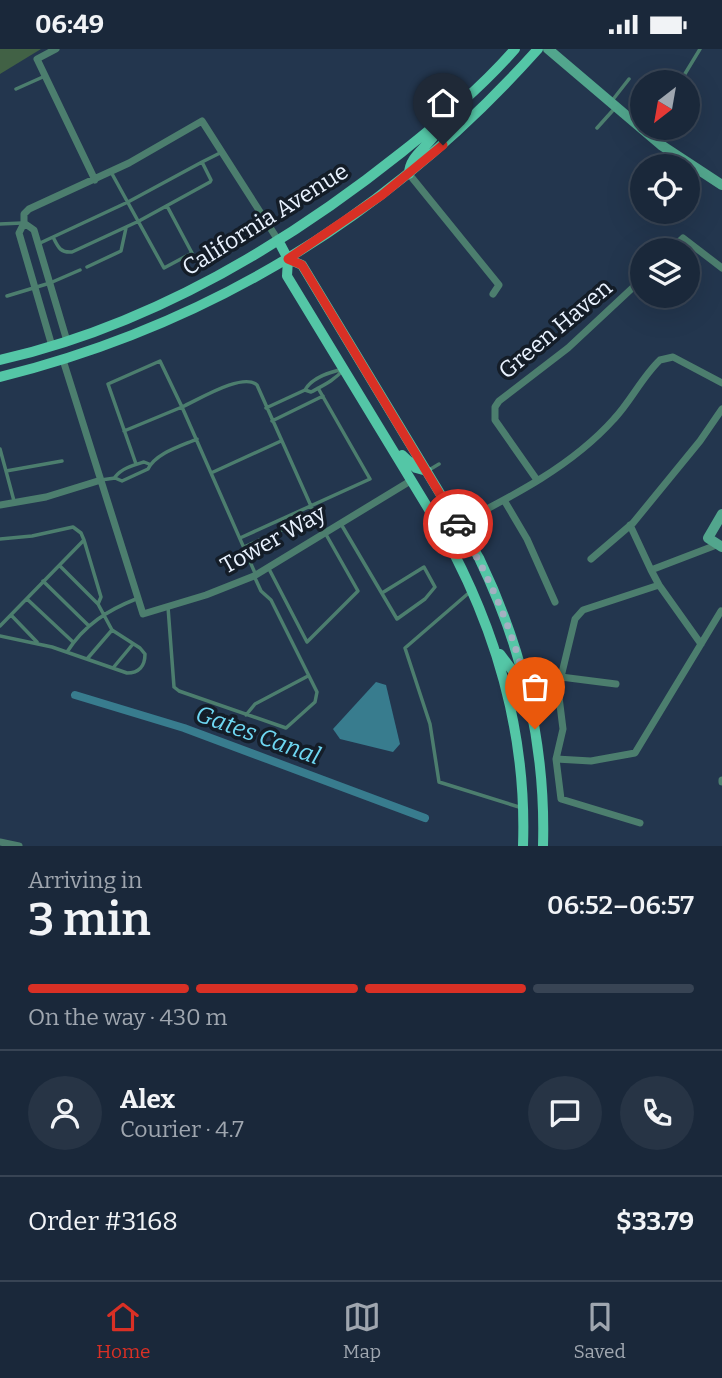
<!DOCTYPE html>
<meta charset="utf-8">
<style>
:root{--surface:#1a283a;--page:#273445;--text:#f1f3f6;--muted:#9fa6af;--line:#384454;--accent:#d93025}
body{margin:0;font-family:Bitter,serif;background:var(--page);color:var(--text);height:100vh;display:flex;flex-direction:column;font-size:26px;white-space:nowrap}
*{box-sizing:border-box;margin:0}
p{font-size:23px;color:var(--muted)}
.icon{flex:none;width:38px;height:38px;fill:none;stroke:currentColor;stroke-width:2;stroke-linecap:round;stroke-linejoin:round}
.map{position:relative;height:797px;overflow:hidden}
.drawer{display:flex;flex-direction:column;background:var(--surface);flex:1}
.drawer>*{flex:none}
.needle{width:46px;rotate:211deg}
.controls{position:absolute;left:630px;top:21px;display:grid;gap:14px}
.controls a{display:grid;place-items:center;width:70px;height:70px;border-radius:50%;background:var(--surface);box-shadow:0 7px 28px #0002,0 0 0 2px var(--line);font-size:35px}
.pin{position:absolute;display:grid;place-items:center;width:60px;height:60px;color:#fff;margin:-72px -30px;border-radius:50% 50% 50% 0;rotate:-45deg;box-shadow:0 0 7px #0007}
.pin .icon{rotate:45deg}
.courier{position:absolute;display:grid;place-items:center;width:70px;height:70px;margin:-35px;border:5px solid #d93025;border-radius:50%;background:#fff;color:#222;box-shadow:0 2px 9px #0007}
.headline em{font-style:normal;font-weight:600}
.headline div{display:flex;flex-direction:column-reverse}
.headline{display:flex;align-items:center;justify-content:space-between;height:119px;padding:0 28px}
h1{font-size:46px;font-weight:600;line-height:52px}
.bar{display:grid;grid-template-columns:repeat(4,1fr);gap:10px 7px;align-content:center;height:84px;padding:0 28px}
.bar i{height:9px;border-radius:5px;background:var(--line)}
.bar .active{background:var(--accent)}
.bar p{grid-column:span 4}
.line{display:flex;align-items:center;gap:18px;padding:0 28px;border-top:2px solid var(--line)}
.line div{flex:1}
.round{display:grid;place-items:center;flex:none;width:74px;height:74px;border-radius:37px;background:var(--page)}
.status{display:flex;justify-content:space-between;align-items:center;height:49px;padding:0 35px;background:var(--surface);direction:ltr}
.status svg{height:19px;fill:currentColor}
.menu{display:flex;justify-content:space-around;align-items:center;height:98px;border-top:2px solid var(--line);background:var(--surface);font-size:19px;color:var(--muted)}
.menu a{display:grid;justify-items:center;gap:4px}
.menu .active{color:var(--accent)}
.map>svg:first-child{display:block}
</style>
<div class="status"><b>06:49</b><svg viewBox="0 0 49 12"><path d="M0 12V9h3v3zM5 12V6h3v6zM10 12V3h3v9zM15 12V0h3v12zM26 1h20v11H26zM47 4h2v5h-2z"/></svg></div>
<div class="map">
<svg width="722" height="797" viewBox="0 0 722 797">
<rect width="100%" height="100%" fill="#23364e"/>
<path fill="#416145" d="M0,0H41L0,25Z"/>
<path fill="#387c8e" d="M376,633L386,636L400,695L393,703L340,690L333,680Z"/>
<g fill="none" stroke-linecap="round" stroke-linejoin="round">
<path stroke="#387c8e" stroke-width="8" d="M75,646L184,679L425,769"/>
<path stroke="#4c7e6e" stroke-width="3.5" d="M680,33L700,0
M16,40L45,27
M611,53L629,30
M597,79L615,59
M111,123L164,219L192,204L167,157
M0,175L22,174
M53,188C58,198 60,204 72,203L139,172L210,133L211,131L202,113L220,104
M38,195L128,153L202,113
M87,218L121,202L126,179
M7,247L50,234L80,221
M344,320C335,331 324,336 311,343L305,341C312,328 330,323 344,320Z
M266,359L305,341
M272,372L323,347
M124,382L182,358L160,312L108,335L136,415
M0,400L6,422
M429,421L439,415
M211,424L281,392
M115,428C122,419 134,416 144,413L149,415
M101,431L115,429L122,432L148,420C156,404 181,397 197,390
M14,452L6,422L62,412
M341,475L397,570L425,550L435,538L424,518L382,544
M240,489L370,430L318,339
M0,490L32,487L73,478L81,484L84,491L0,577
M244,498L315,466
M60,517L98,555
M255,524L182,358C198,351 243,323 257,336L315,466L358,542L307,593L269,520
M43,532L89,577
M471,542L405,599L430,675L439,733L519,758
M27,550L73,593
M168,558L174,638L179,642L286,679L315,653L317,643L271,551L261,542L255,529
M11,566L37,593
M0,587L52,598L127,624C139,624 145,617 145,605L140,599L112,581L98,555L101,548L84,491
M67,603C84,576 108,561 136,550
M87,610L112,581
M113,619L133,595
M246,666L255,655L308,627"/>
<path stroke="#4c7e6e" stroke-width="7" d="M56,0L37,10L95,131
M409,125L499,236L493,245
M24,174L34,181L67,292
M670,201L683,189L722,219
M52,297L19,184L24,174V165L29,160L129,114L202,72L278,191
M63,311L143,565L206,546L254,527L412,431
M537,431L495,371V358L499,352L568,299L642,230
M504,451L527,490L555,553
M0,456L46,448L101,431
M458,475C513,447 572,417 614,370C631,352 642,328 660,311L673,308L722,334
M630,476L651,521L719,495
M591,510L633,474L700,392L722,360
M651,521L659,536L701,595
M561,628L616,635
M557,632L563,680L556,710L561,750L640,774
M526,634L560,632L575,570L583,561L659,536
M556,710L591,712L635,704L721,562
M722,731V733
M0,793L19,797"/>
<path stroke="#52a68d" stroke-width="10" d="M548,0L661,96L722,136
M722,465L708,489L722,498"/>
<path stroke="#54c6a6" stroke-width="10" d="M409,125C409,104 434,96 441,74
M278,191L288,210L287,227L442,482C496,579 527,685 523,797
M288,210L302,216L479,509C523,600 546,696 543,797
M0,311C149,277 283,198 402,103C442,71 481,39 515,0
M0,328C213,275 392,163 538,0
M402,406L416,419L427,422
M500,605L518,629L526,634"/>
</g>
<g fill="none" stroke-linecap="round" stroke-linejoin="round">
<path stroke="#a4b0c1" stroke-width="7" stroke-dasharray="0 12.6" d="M458,475C497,539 523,607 535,680"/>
<path stroke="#d93025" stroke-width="9" d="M443,96L382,146L288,210L302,216L458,475"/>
</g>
<g text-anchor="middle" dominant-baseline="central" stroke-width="7" stroke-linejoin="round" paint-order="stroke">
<g font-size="23" fill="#e9f2ff" stroke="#141d28">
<text transform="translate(265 170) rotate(-32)">California Avenue</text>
<text transform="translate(555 280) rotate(-40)">Green Haven</text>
<text transform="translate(273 490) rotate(-29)">Tower Way</text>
</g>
<g font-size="24" font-style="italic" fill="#6ed7f2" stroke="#141d28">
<text transform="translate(258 686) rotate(20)">Gates Canal</text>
</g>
</g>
</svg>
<div class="controls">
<a><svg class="needle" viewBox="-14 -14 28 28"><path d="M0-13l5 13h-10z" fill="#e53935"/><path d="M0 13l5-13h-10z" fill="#9fa6af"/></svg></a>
<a><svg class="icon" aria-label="locate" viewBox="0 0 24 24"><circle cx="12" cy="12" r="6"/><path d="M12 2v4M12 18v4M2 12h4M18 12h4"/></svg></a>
<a><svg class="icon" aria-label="layers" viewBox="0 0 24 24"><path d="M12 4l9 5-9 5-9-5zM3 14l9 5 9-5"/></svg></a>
</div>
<div class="pin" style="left:535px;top:680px;background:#ea580c"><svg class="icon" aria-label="bag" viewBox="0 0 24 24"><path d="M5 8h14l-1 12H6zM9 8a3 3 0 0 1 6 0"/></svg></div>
<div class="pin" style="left:443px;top:96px;background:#1f2937"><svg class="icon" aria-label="home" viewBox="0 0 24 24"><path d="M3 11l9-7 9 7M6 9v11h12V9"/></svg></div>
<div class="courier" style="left:458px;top:475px"><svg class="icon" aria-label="car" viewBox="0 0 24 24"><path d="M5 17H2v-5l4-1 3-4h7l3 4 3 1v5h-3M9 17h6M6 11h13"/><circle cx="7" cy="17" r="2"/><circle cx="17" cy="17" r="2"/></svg></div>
</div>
<section class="drawer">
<div class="headline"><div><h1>3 min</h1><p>Arriving in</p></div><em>06:52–06:57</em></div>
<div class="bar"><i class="active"></i><i class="active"></i><i class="active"></i><i></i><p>On the way · 430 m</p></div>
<div class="line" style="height:126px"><a class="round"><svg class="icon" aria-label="person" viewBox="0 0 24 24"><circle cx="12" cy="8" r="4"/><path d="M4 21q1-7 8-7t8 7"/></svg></a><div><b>Alex</b><p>Courier · 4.7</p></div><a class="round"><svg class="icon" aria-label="chat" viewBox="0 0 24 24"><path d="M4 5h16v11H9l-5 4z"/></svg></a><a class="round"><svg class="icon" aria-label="phone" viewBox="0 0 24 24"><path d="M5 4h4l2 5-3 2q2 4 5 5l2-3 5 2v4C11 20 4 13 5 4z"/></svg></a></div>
<div class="line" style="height:91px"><div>Order #3168</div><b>$33.79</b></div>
</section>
<nav class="menu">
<a class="active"><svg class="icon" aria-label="home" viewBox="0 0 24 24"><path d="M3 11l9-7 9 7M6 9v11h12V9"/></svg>Home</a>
<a><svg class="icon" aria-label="map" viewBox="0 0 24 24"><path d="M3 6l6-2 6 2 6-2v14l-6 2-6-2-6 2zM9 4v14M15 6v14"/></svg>Map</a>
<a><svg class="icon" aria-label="saved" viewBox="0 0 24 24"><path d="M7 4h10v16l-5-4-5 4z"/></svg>Saved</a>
</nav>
